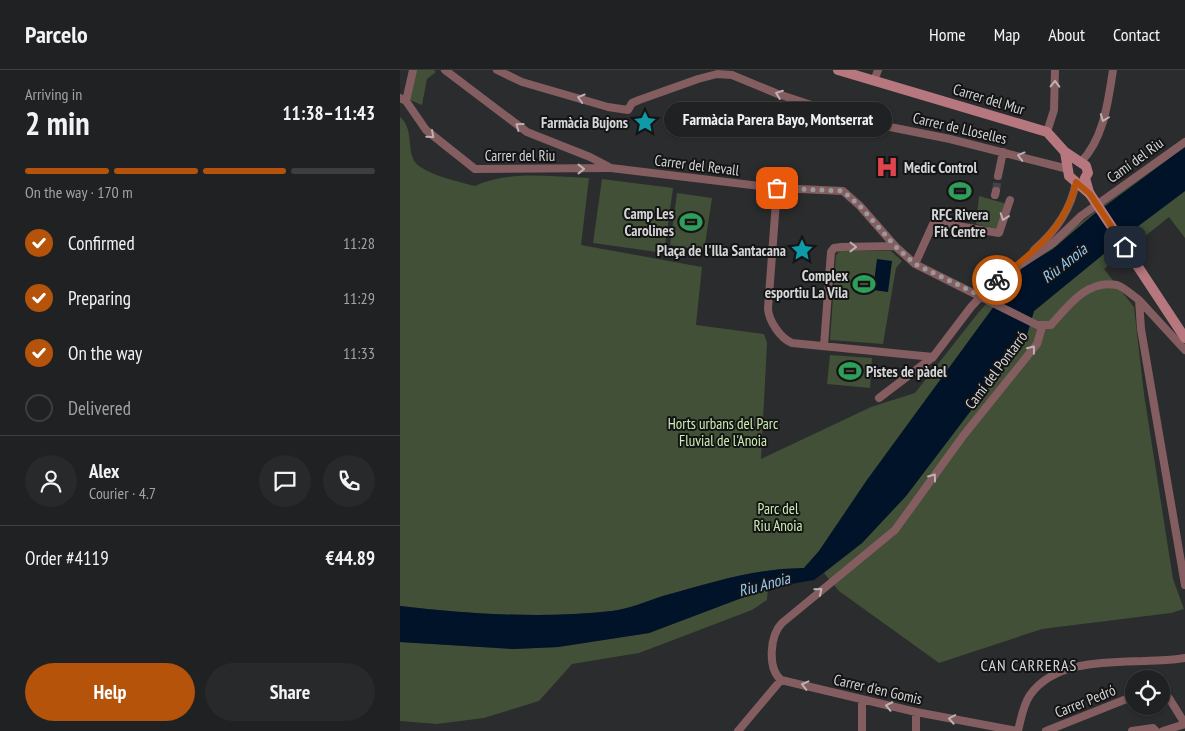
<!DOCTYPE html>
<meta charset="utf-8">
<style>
:root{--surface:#202122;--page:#28292a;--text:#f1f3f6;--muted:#a2a3a5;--line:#3d3e40;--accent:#b45309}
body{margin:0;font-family:"PT Sans Narrow",sans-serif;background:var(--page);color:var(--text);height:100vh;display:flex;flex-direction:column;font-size:19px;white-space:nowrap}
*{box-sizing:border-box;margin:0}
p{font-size:16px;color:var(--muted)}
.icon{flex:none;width:28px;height:28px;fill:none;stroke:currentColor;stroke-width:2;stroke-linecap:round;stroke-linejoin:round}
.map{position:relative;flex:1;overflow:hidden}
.panel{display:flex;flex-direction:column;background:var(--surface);width:400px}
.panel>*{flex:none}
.fabs{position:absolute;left:725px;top:600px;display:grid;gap:10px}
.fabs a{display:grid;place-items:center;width:45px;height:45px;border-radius:50%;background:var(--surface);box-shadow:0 1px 4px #0004,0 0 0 1px var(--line);font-size:25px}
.pin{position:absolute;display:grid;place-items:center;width:42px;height:42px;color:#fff;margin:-21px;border-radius:10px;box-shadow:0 2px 8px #0006}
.courier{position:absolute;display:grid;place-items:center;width:50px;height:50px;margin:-25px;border:4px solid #b45309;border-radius:50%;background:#fff;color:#222;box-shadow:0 1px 6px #0007}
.bubble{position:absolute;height:35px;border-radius:18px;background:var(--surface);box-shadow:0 1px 4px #0004,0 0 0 1px var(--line);font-size:16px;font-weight:700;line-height:35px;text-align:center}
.head em{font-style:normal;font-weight:700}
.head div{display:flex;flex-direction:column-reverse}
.head{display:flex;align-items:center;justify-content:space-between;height:85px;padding:0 25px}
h1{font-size:32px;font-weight:700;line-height:38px}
.bar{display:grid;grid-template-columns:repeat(4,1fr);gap:8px 5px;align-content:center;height:60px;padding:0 25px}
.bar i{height:6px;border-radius:4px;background:var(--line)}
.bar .on{background:var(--accent)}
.bar p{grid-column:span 4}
.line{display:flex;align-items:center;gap:12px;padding:0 25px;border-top:1px solid var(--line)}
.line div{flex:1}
.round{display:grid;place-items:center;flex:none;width:52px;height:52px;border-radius:26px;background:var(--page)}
ol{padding:0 25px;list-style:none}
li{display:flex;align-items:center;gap:15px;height:55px}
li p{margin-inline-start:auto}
li .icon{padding:5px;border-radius:50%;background:var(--accent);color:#fff;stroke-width:4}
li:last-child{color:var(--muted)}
li i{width:28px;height:28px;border:2px solid var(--line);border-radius:50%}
.cta{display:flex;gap:10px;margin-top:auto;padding:10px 25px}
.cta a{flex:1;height:58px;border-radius:30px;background:var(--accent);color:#fff;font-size:20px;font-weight:700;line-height:58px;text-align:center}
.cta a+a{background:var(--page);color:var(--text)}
header{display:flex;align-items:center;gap:30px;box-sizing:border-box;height:70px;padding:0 25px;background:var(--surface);border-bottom:1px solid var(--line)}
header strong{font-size:24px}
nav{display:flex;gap:28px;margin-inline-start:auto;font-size:18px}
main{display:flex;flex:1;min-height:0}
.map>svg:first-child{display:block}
</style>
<header>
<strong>Parcelo</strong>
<nav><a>Home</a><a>Map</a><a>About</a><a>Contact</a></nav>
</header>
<main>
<section class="panel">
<div class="head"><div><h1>2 min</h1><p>Arriving in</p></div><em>11:38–11:43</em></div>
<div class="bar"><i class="on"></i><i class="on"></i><i class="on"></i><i></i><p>On the way · 170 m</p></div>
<ol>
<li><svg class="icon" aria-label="check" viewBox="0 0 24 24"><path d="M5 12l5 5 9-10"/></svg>Confirmed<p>11:28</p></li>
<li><svg class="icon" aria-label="check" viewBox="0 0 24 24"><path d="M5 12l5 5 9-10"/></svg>Preparing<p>11:29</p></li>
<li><svg class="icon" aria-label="check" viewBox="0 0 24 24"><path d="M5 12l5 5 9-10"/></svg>On the way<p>11:33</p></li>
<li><i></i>Delivered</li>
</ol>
<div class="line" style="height:90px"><a class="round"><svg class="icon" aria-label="person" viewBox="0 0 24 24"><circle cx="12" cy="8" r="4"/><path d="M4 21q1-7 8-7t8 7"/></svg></a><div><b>Alex</b><p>Courier · 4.7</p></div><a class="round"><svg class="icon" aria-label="chat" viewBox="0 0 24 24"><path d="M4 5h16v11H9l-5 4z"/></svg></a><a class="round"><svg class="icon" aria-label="phone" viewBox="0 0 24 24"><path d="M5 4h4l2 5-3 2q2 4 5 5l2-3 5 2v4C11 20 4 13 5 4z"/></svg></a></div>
<div class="line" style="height:65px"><div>Order #4119</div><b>€44.89</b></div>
<div class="cta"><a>Help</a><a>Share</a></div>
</section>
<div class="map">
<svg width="785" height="661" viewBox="0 0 785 661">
<rect width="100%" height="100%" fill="#2a2c2e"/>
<path fill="#415036" d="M16,0H34L36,2L27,9L22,35L10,30Z
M0,47C16,60 4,85 19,96C33,106 59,112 75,116C109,100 152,107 189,108L181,175L302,197L296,255L364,264L367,273L361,389L471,337L515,323L579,242L613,204L785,73V77L693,145L653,179L622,198L467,410L419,481L404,498C351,499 314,512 263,526C247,531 229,539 212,541C143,549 69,544 0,536Z
M202,109L273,118L264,183L193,173Z
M785,121V168L769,147L704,199L734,237L744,324L773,509L784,539L771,543L642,559L539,593L439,521L424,503L462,473L506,426L626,268L634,241L733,160Z
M277,123L312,128L304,181L270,175Z
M579,126L607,134L599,159L576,154Z
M440,181H491L502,191L496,198L483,274L430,270L436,185Z
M430,285L472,288L470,318L427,314Z
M368,518L367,530L352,540L239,583L172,594L139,631L84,648L37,654L0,651V572L113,579L158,577L249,563Z"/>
<path fill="#001328" d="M785,77V121L733,160L634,241L626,268L506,426L462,473L414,510L368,518L249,563L158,577L113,579L0,572V536C69,544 143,549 212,541C229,539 247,531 263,526C314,512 351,499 404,498L419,481L467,410L622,198L653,179L693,145Z
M477,189L492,191L488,222L473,220Z"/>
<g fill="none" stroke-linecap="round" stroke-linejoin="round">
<path stroke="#444547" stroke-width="8" stroke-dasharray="8 4" stroke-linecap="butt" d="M596,121L598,106"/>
<path stroke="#845d60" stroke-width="8" d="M45,0L127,62L190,87L211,98L377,118L443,121L460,136L495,176L515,194L637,255H651C668,236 687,209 717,215C724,217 733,226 739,230L741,259L785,515
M97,0L122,12L208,37L228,40L232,33L239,30L298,9L317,4L332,5L378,24L460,51L550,69L668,99
M474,11L478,0
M0,28L6,31L26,60L75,99L209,98
M6,31L13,0
M647,62L654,40L655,0
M681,92C704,68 708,32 713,0
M598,106L603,82
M377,118L368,239C369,251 380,268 392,273L533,287
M595,125L596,121
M634,180C655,162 671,140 676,112
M515,194L534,152L599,163L610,130
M739,230L785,280
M424,276L431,182L434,178L441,177L495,176
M479,328L533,287L571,237L594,212L653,173L681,146L785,72
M761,628H769L785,654
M462,630V661
M516,642V661
M338,661L381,610
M617,661L516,642L381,610C367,598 370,565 382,553L495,460L563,366L637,274L642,257
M618,661C621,649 623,635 630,625C654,591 706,592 743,591C757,590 772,591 785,588
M646,661L734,626
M732,661L753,658L756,661
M763,661L785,654"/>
<path stroke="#b6787e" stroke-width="10" d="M438,0L647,62L665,82L669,106L690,124
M665,82L686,96L688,103L685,108L689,122
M725,177L785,268"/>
<path stroke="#b6787e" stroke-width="10" d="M690,124L725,177"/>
</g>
<defs><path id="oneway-chevron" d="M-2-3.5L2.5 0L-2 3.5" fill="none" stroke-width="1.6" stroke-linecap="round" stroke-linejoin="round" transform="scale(1.25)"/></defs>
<g stroke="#bcb1b3">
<use href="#oneway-chevron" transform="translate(655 14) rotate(-89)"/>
<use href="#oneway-chevron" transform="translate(379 24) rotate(-159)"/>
<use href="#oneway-chevron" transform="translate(181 28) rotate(-163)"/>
<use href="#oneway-chevron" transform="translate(704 48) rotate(111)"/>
<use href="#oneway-chevron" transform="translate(119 56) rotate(-144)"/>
<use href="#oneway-chevron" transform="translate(31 65) rotate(41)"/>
<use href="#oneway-chevron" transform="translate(621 86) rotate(-165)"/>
<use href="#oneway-chevron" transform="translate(181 99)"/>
<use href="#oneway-chevron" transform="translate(604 147) rotate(109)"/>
<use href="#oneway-chevron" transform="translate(453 177) rotate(1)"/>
<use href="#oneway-chevron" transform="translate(632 279) rotate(-52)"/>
<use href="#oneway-chevron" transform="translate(533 407) rotate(-54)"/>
<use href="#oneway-chevron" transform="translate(419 521) rotate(-39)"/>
<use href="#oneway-chevron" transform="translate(405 615) rotate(-166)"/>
<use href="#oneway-chevron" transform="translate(489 636) rotate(-168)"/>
<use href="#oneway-chevron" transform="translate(552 649) rotate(-170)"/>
</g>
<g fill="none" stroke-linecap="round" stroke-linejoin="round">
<path stroke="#989a9b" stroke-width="5" stroke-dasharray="0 9" d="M377,118L443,121L460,136L495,176L515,194L581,226L597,210"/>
<path stroke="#b45309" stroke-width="6" d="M597,210C632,184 667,157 676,112L690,124L725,177"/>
</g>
<defs>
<symbol id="sight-bare" viewBox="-9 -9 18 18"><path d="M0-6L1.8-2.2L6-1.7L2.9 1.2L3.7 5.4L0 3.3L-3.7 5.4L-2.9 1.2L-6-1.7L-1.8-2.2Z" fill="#0f9aa8" stroke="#141415" stroke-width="2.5" paint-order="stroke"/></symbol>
<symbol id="hospital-bare" viewBox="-9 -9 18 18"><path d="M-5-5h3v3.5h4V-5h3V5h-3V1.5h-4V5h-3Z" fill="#e0444e" stroke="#141415" stroke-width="2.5" paint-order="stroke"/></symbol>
<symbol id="stadium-bare" viewBox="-9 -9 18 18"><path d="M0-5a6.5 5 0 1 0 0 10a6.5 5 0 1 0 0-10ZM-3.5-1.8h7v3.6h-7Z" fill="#2e9e5b" stroke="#141415" stroke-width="2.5" paint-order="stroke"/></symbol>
</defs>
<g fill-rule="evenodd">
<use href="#sight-bare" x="229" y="36" width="32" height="32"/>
<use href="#hospital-bare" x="471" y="81" width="32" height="32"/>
<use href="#stadium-bare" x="544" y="105" width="32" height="32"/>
<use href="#stadium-bare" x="275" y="136" width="32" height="32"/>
<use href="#sight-bare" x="386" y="164" width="32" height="32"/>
<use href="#stadium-bare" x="448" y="198" width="32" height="32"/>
<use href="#stadium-bare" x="434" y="285" width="32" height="32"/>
</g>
<g text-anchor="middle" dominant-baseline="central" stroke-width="4" stroke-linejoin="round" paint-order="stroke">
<g font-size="15" fill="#d4d5d6" stroke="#141415">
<text transform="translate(589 29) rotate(17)">Carrer del Mur</text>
<text transform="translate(560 58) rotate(13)">Carrer de Lloselles</text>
<text x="120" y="85">Carrer del Riu</text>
<text transform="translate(735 90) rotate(-36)">Camí del Riu</text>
<text transform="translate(297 95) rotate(7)">Carrer del Revall</text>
<text transform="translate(596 300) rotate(-53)">Camí del Pontarró</text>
<text transform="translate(478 619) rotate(13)">Carrer d'en Gomis</text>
<text transform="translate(685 631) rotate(-22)">Carrer Pedró</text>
</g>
<g font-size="15" font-weight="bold" fill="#d4d5d6" stroke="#141415" text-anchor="end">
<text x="228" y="52">Farmàcia Bujons</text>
<text x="504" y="97" text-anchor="start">Medic Control</text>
<text x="274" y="143">Camp Les<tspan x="274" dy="17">Carolines</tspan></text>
<text x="560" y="144" text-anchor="middle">RFC Rivera<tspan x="560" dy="17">Fit Centre</tspan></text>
<text x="386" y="180">Plaça de l'Illa Santacana</text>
<text x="448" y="205">Complex<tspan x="448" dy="17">esportiu La Vila</tspan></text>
<text x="466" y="301" text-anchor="start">Pistes de pàdel</text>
</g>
<g font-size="15" fill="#cceeb3" stroke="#141415">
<text x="323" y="353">Horts urbans del Parc<tspan x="323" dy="17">Fluvial de l'Anoia</tspan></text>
<text x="378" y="438">Parc del<tspan x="378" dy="17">Riu Anoia</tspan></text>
</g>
<g font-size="16" font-style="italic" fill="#94c9f7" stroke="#141415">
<text transform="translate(664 193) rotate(-38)">Riu Anoia</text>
<text transform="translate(364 514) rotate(-15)">Riu Anoia</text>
</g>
<g font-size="16" letter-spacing="1" fill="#d5d7da" stroke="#141415">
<text x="629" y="595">CAN CARRERAS</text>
</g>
</g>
</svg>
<div class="fabs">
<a><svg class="icon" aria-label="locate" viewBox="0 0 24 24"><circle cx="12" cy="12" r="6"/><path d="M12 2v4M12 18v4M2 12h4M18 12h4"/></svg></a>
</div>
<div class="pin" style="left:377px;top:118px;background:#ea580c"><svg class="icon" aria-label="bag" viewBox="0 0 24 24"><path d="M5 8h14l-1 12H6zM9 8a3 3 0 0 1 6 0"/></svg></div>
<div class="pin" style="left:725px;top:177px;background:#1f2937"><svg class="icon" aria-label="home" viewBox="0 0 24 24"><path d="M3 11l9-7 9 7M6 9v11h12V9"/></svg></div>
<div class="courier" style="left:597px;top:210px"><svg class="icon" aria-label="bike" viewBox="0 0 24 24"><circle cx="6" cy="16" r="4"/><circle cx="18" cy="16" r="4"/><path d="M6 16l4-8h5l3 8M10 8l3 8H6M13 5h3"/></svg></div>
<div class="bubble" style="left:264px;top:32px;width:228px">Farmàcia Parera Bayo, Montserrat</div>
</div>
</main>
